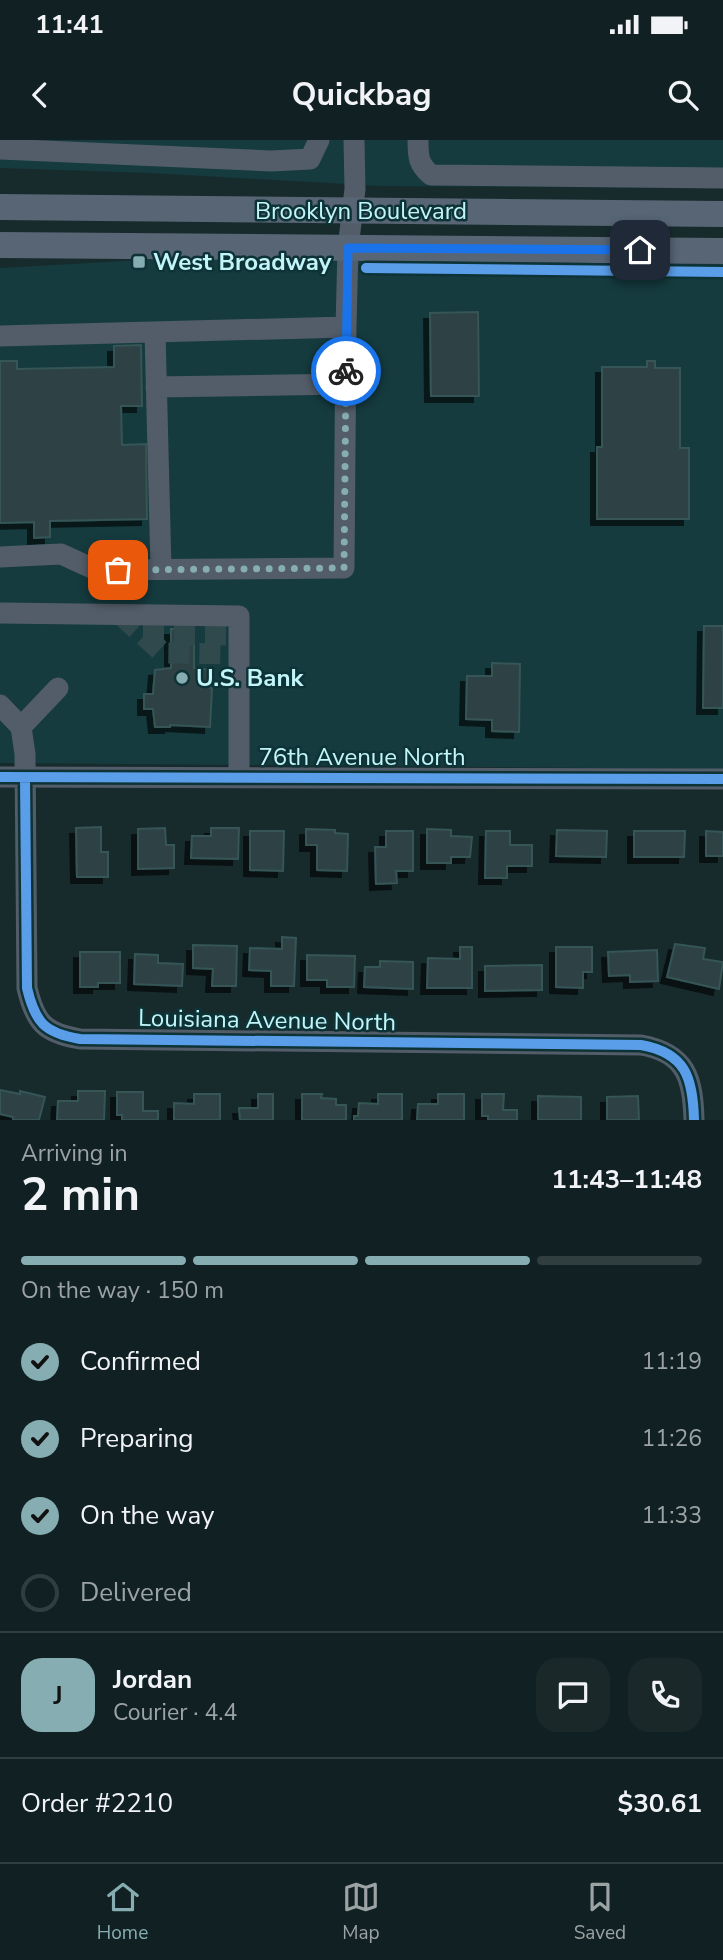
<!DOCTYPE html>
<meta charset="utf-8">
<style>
:root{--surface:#112022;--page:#1a282a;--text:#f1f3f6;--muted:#9ca3a5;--line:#303e40;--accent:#86aeb2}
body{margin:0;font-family:"Nunito Sans",sans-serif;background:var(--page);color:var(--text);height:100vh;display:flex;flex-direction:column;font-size:26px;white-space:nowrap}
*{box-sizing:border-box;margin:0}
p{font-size:23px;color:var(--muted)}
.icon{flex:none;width:38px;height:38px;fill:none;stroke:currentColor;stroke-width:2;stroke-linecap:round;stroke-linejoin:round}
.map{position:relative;height:980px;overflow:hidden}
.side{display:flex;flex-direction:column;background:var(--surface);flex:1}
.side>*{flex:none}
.pin{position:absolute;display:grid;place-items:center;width:60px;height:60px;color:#fff;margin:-30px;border-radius:14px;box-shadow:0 4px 10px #0006}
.courier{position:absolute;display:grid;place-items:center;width:70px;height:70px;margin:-35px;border:5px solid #1a73e8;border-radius:50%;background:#fff;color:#222;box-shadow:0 2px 9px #0007}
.head em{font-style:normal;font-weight:700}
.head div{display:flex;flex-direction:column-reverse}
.head{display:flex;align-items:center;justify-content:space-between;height:119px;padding:0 21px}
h1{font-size:46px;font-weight:700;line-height:52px}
.bar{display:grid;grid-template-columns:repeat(4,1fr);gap:10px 7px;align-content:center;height:84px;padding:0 21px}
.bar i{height:9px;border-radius:5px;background:var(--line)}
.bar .selected{background:var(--accent)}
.bar p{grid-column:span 4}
.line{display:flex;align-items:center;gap:18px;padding:0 21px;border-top:2px solid var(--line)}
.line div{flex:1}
.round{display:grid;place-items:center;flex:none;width:74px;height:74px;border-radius:21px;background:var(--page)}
ol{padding:0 21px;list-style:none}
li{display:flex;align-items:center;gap:21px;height:77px}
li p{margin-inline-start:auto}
li .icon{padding:7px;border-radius:50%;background:var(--accent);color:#111;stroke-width:4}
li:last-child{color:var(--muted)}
li i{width:38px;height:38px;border:4px solid var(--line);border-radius:50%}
.status{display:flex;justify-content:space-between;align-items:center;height:49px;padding:0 35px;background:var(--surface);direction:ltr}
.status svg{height:19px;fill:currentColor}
header{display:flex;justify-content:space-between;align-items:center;height:91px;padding:0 21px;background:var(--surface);font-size:32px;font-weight:700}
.dock{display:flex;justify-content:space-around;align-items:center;height:98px;border-top:2px solid var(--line);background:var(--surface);font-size:19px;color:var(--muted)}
.dock a{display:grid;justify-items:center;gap:4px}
.dock .selected{color:var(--accent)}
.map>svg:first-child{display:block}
</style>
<div class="status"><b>11:41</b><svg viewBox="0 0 49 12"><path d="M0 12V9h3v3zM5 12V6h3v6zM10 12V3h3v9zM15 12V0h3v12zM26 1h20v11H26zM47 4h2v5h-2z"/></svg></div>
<header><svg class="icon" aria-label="back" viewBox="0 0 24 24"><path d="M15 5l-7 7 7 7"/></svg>Quickbag<svg class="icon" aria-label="search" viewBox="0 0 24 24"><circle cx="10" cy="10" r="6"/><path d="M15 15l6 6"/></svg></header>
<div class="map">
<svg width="723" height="980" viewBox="0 0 723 980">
<defs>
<filter id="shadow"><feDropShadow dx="-6" dy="6" stdDeviation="0" flood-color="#0009"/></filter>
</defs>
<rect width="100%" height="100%" fill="#172b2d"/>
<path fill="#153b3f" d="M0,0H723V48L381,46L151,33L0,28Z
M215,116L723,122V629L0,623V128Z"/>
<path fill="#2d4345" stroke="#355456" stroke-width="2" filter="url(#shadow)" d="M478,172L479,256H431L430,173Z
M141,205L142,266H121L122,305L146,304L147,379L50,381V397L34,398V382L0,383V221H17V229L114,227V206Z
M647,221H655V228H680V308H689V379H597V307H602V227H647Z
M704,486H723V568H703Z
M171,489H194V528L210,530V548H212L210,587L170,585V587H155L153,569H144V554H153L155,530L171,528Z
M492,523L520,524L519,592L492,591V580L466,579L467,536H492Z
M101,687V712H108V737H77L76,688Z
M165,688L166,705H174V728L138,729V689Z
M211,688H239L238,719L191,718L192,696H211Z
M306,689L335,690V693L348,694L347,731L317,730V705H306Z
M427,689L451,690V696L472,697L470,717H451V723H427Z
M557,690L607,691L606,717L556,716Z
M250,691H284L283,731L250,730Z
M386,691H413V731H396L397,743L376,744L375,707H386Z
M486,691H510V705H532V726H507V738H485Z
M634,691H685L684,717H634Z
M706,691L723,692V716H706Z
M282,797L296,798L294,846H271V831L249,830L250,808L282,809Z
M675,804L705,808L703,819L723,822L719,849L667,837Z
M193,805L237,806L236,846H212L213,829L193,828Z
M460,807H472V848H427L428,818L460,819Z
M556,807H592V832H583V848L556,847Z
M657,810L658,841L630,842V835L609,836L608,812Z
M80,812H120V843H98V847H80Z
M135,814L158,815V823L183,824L182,846L134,844Z
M307,815L355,816L354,847H327V840H307Z
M380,821L413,822V849L364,847L365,827H380Z
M542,825V850L485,851V826Z
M0,950L20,954V951L45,957L39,980H13V977L0,974Z
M78,951H105L104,980H57L58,961H78Z
M117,952H143V971H158V980H122V975H117Z
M194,954H220V980H174V963L194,964Z
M258,954H273V980H240L239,968H258Z
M302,954H322L321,958L336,959V965H346V980H302Z
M378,954H402V980H354V976H358L359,963L378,964Z
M438,954H464V980H417L418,964H438Z
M482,954H504L503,970H517V980H488V976H482Z
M538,956L581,957V980H538Z
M638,956L639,980H607V957Z"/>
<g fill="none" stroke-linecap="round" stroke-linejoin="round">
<path stroke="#30494c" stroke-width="21" stroke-dasharray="21 10" stroke-linecap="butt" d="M121,475L163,513L239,514
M143,495H239"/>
<path stroke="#535d69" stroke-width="21" d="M418,0C418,16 418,24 431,35L723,38
M0,9L271,21L310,19L319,0
M346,187L348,108L355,49L354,0
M155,192L161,429
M0,196L346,187L344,428L96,430L61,414L0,417
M156,247L346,244
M0,473L239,476V637
M0,565L21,587L25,614L27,848C35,882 44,893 80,899L641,905C686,913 693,938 694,980
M21,587L58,548
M0,637L723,639"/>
<path stroke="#586574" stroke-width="26" d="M0,67L723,74
M0,105L723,111"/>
<defs>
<path id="cycleway" d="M366,128L723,132
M0,637L723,639
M25,638L27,848C35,882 44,893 80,899L641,905C686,913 693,938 694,980"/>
</defs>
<use href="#cycleway" stroke="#0e3336" stroke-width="15"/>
<use href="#cycleway" stroke="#5a9eea" stroke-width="10"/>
</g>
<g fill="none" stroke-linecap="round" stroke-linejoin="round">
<path stroke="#86aeb2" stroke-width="7" stroke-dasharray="0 12.6" d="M118,430L344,428L346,231"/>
<path stroke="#1a73e8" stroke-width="9" d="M346,231L348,108L640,110"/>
</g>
<g fill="#86aeb2" stroke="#0e3336" stroke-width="2.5">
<rect x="132" y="115" width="14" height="14" rx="3.5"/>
<circle cx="182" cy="538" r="7"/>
</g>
<g text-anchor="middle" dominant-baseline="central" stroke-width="5" stroke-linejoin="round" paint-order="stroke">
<g font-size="24" fill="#c1f5f9" stroke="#0e3336">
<text x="361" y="71">Brooklyn Boulevard</text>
<text x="362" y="617">76th Avenue North</text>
<text transform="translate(267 880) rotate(1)">Louisiana Avenue North</text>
</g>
<g font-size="24" font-weight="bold" fill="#c1f5f9" stroke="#0e3336" text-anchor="start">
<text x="153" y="122">West Broadway</text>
<text x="196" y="538">U.S. Bank</text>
</g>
</g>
</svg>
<div class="pin" style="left:118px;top:430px;background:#ea580c"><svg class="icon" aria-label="bag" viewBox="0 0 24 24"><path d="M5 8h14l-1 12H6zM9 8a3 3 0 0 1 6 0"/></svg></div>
<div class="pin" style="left:640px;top:110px;background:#1f2937"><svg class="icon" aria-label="home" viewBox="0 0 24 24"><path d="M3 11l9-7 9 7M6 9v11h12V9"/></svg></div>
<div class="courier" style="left:346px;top:231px"><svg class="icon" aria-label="bike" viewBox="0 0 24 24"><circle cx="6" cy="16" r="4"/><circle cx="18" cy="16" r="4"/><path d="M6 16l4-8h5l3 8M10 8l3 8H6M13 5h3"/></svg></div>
</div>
<section class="side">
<div class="head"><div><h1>2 min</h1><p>Arriving in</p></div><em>11:43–11:48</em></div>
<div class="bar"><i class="selected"></i><i class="selected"></i><i class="selected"></i><i></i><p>On the way · 150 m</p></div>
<ol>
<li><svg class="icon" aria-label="check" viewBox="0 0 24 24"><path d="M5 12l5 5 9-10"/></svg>Confirmed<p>11:19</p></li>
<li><svg class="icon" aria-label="check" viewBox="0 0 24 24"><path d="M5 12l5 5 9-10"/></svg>Preparing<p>11:26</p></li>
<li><svg class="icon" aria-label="check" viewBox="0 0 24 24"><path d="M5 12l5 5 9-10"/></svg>On the way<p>11:33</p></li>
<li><i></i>Delivered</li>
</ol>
<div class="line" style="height:126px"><b class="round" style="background:var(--accent);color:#111">J</b><div><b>Jordan</b><p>Courier · 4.4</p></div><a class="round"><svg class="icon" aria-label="chat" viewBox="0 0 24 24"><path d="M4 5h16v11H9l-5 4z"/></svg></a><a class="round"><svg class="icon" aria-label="phone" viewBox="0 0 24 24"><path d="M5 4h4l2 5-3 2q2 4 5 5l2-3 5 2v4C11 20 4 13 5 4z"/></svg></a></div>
<div class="line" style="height:91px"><div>Order #2210</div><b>$30.61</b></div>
</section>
<nav class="dock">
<a class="selected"><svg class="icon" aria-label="home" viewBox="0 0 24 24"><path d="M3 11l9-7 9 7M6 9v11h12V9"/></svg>Home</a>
<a><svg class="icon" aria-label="map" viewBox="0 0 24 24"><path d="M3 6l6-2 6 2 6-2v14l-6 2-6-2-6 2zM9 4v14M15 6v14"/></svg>Map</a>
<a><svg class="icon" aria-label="saved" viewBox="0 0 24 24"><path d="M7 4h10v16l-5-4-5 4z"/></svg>Saved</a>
</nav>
